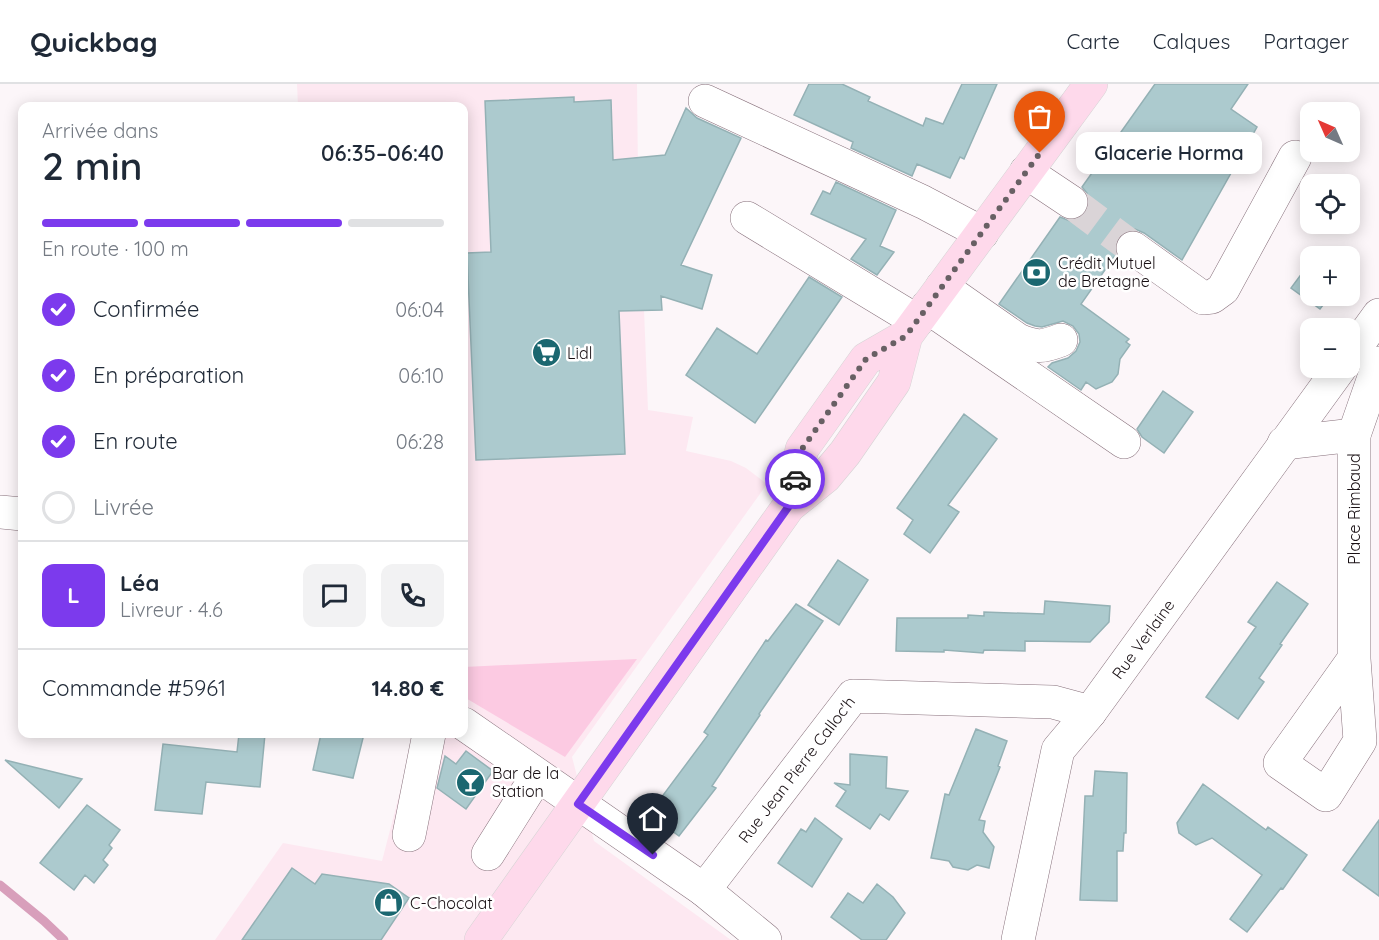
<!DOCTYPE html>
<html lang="fr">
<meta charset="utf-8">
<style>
:root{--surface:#fff;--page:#f2f2f3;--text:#1f2937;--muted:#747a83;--line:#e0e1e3;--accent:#7c3aed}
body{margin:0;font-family:Quicksand,sans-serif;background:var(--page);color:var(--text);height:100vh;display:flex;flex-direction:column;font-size:22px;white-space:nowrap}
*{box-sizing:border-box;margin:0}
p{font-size:20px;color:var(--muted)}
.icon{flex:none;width:33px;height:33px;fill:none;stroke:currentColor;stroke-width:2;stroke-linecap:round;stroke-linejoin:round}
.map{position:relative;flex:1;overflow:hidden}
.sheet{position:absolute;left:18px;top:18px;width:450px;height:636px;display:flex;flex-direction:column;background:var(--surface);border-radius:12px;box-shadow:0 3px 15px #0003}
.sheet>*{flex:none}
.needle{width:39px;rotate:315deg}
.tools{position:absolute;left:1300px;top:18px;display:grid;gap:12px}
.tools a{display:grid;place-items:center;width:60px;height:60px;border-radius:12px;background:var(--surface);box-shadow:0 3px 15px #0003;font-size:30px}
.pin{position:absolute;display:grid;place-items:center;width:51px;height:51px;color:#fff;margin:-62px -26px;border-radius:50% 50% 50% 0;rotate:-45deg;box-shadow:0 0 6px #0007}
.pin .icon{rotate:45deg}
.courier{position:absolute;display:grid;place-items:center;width:60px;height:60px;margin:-30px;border:4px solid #7c3aed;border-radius:50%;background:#fff;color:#222;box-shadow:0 2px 8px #0007}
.bubble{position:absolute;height:42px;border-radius:12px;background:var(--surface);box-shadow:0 3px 15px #0003;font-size:20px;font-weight:600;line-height:42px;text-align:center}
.head em{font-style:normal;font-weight:600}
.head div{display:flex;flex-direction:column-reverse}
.head{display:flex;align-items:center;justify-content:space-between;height:102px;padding:0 24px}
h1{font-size:39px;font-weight:600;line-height:45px}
.bar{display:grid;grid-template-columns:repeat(4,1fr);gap:9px 6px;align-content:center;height:72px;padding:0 24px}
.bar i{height:8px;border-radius:4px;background:var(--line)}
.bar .on{background:var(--accent)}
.bar p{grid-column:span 4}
.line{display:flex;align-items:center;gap:15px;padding:0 24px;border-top:2px solid var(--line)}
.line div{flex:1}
.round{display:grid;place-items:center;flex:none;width:63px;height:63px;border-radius:12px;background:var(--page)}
ol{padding:0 24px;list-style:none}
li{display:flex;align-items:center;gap:18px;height:66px}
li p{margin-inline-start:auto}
li .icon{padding:6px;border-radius:50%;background:var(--accent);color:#fff;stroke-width:4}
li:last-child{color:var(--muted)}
li i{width:33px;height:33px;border:3px solid var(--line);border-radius:50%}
header{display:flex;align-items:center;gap:36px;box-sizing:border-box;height:84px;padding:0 30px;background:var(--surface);border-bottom:2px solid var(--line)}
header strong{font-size:28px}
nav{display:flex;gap:33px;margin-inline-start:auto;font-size:21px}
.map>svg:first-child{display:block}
</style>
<header>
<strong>Quickbag</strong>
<nav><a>Carte</a><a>Calques</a><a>Partager</a></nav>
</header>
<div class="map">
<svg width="1379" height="856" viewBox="0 0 1379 856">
<rect width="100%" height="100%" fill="#fcf6f9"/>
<path fill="#fde8f1" d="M297,0H637L639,179L644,226L648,326L693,333L686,367L731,377L746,384L767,400L572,673L594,757L731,856H215L283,759L382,777L415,650H464V22H298Z"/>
<path fill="#fccae2" d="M637,575L565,673L464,613V583Z"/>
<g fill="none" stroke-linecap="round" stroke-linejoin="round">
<path stroke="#d89fbb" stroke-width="9" d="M0,801L44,837L64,856"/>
</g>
<path fill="#accace" stroke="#94b1b5" stroke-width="1.5" d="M809,0H842L870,13L868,17L923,42L926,34L943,40L962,0H997L964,75L960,73L950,94L917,80L912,92L851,64L853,58L794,31Z
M1155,0H1248L1231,25L1257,43L1182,176L1144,149L1135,145L1125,147L1117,154L1114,163L1116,171L1121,178L1114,173L1081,220L1129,255L1126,258L1130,261L1120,275L1118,290L1112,298L1096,305L1086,298L1081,306L1048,283L1052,279L1068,274L1076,267L1080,258L1079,250L1073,242L1063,237L1042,243L1035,242L1027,239L999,220L1060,133L1070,137L1079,135L1086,129L1090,119L1087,109L1082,103Z
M574,13V18L611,16L613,76L665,71L686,24L697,34L741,54L681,181L712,191L702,225L661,212L662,226L619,227L625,370L476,376L467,169L491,168L485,17Z
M836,98L896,126L880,162L894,168L877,191L851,175L866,155L811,130L823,107L830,110Z
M1311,177V212H1330L1320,225L1291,204Z
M809,193L842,213L755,339L686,291L717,244L757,270Z
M1163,307L1193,328L1164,369L1142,353L1137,345Z
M964,330L997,355L948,421L959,428L930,469L904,450L913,436L897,424Z
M838,476L868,496L839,541L808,521Z
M1277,498L1308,520L1280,560L1282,561L1259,594L1264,598L1238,635L1206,613L1256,543L1248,538Z
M1045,517L1110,522L1109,538L1090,558L1025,557V567L984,566L983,569L944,566V568L896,567L897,534H968V531L984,532V528L1044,530Z
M796,520L823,537L759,630L760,631L712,702L716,704L679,752L649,730L708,651L704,648L766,556L768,557Z
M976,645L1007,657L998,682L1000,683L979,736L985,737L983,748L994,763L989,784L977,781L968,786L953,783L949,777L931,774L945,710L949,711Z
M239,650H265L260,703L206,698L202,730L155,726L163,660L237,668Z
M321,650H364L353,694L313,686Z
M466,667L493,687L466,725L437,704L445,672L456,680Z
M850,670L887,673L886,704L908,707L889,736L880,730L870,745L836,722L846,707L834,699L850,701Z
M5,676L82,695L59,724Z
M1095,687L1127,689L1126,749H1124L1123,767H1117V817L1080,816L1085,712H1093Z
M1203,700L1266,746L1268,743L1307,771L1283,805L1281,804L1247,848L1230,835L1262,791L1212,754L1196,761L1179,749L1177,739Z
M87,721L120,746L109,761L112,764L103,776L108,781L94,799L85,791L74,806L40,779Z
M815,734L842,755L812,803L778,779L801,745L806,748Z
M1379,736V812L1343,786Z
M292,784L315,800L322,790L389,800L409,814L381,856H242Z
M877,800L893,813L905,829L886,856H862L831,833L848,809L863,819Z"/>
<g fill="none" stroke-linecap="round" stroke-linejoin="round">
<path stroke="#dad4d7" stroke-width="33" stroke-dasharray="33 16" stroke-linecap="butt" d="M1071,118L1133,164"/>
<defs>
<g id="minor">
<path d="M705,17L923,118L982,149"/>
<path d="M1026,88L1071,118"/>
<path d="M747,134L917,237"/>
<path d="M1133,164L1203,214L1212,213L1223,205L1295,73"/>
<path d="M942,203L1018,256C1037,264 1043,263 1061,256"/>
<path d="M927,223L1124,358"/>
<path d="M1350,271L1379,231"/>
<path d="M1284,359L1354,351"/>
<path d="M0,428L22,430"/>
<path d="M1354,575L1360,657L1326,711L1280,679L1354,575V351L1379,279"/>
<path d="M464,640L704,806L765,856"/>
<path d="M409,751L429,650"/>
<path d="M488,770L537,692"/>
<path id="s1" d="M704,806L853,612L1053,618L1090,628"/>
<path id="s2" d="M1018,856L1058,666L1090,628L1340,284"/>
</g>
<path id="major" d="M789,422L802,365L866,275L906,252
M481,856L789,422L825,393L845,369L894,298L906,252L1091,0"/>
</defs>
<use href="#minor" stroke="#87707b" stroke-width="34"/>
<use href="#major" stroke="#d6d4d5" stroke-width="34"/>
<use href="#minor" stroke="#fff" stroke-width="33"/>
<use href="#major" stroke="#fed9eb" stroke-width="33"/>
</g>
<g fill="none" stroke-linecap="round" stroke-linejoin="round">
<path stroke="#686064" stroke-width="6" stroke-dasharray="0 10.8" d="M795,395L802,365L866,275L906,252L1040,69"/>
<path stroke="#7c3aed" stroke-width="8" d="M653,771L578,720L789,422L795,395"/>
</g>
<defs>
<symbol id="bank-disc" viewBox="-11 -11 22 22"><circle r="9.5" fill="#1b6770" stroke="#fff"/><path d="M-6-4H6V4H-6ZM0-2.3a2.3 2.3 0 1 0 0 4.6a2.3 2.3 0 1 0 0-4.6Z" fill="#fff"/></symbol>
<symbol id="supermarket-disc" viewBox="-11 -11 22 22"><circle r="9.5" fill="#1b6770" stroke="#fff"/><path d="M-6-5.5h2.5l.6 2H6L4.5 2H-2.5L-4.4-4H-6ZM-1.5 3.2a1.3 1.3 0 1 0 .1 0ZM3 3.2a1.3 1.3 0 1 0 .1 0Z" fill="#fff"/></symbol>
<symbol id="bar-disc" viewBox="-11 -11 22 22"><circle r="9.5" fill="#1b6770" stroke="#fff"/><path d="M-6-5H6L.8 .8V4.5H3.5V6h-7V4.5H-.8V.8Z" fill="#fff"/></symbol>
<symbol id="shop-disc" viewBox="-11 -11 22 22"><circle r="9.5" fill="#1b6770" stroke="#fff"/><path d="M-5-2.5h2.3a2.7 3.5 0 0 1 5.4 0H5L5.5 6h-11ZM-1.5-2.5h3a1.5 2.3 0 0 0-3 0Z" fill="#fff"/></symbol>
</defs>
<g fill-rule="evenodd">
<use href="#bank-disc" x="1020" y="172" width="33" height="33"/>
<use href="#supermarket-disc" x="530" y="252" width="33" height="33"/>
<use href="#bar-disc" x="454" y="682" width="33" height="33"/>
<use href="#shop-disc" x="372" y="802" width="33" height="33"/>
</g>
<g text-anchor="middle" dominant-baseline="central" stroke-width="5" stroke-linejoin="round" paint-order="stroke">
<g font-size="16" fill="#191014" stroke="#fff" text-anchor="start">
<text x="1058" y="179">Crédit Mutuel<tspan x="1058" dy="18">de Bretagne</tspan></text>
<text x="567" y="269">Lidl</text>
<text x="492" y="689">Bar de la<tspan x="492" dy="18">Station</tspan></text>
<text x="410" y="819">C-Chocolat</text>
</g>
<g font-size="16" fill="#191014" stroke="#fff">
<text transform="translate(1354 425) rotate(-90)">Place Rimbaud</text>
<text stroke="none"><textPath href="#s2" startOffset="334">Rue Verlaine</textPath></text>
<text stroke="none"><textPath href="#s1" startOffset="152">Rue Jean Pierre Calloc'h</textPath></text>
</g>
</g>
</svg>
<div class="tools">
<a><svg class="needle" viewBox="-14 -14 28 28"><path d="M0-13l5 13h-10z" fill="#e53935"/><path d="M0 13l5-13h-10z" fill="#747a83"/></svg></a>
<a><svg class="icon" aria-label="locate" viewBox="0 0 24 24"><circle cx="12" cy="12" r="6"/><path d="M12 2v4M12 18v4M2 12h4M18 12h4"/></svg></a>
<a>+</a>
<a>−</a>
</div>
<div class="pin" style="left:1040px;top:69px;background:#ea580c"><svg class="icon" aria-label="bag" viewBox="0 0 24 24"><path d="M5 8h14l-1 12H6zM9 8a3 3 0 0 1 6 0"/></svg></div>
<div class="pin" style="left:653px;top:771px;background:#1f2937"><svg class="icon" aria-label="home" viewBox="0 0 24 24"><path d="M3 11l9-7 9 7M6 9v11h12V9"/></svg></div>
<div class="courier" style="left:795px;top:395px"><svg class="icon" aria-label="car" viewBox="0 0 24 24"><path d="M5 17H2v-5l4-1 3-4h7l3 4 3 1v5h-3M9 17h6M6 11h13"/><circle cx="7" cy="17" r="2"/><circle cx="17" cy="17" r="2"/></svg></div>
<div class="bubble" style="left:1076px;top:48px;width:186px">Glacerie Horma</div>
<section class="sheet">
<div class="head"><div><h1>2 min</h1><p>Arrivée dans</p></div><em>06:35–06:40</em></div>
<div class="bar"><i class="on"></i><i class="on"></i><i class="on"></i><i></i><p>En route · 100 m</p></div>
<ol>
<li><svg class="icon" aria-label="check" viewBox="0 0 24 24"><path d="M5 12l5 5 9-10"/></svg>Confirmée<p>06:04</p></li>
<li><svg class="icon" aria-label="check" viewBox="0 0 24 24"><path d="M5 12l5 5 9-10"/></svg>En préparation<p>06:10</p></li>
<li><svg class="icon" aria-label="check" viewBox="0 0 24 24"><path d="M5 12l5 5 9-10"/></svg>En route<p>06:28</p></li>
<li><i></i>Livrée</li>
</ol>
<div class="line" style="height:108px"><b class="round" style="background:var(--accent);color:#fff">L</b><div><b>Léa</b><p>Livreur · 4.6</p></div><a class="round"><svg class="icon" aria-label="chat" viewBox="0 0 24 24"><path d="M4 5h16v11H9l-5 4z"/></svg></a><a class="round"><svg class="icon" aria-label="phone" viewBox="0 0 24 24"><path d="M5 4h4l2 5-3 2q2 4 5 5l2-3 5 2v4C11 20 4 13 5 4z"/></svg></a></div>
<div class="line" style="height:78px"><div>Commande #5961</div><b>14.80 €</b></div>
</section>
</div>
